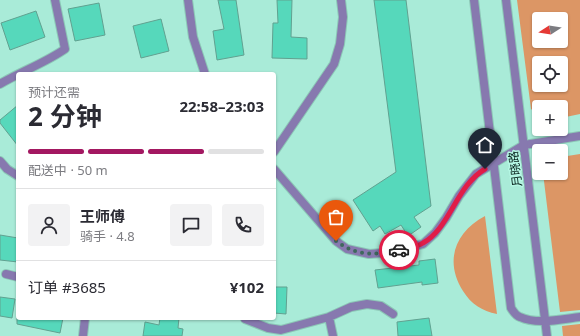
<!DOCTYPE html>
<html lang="zh">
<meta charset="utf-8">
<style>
:root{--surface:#fff;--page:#f2f2f3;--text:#2b2b33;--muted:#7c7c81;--line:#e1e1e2;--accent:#a31861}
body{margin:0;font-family:"Noto Sans","Noto Sans SC",sans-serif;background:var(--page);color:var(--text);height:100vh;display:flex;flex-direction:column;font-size:15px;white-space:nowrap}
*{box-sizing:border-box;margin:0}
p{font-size:13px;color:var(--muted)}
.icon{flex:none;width:22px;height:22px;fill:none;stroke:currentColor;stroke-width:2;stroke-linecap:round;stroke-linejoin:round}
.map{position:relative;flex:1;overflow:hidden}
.panel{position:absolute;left:16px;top:72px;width:260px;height:248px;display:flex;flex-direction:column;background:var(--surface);border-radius:4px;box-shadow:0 1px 3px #0004}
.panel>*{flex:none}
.needle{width:26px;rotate:258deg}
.fabs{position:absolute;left:532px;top:12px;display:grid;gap:8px}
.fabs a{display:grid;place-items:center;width:36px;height:36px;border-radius:4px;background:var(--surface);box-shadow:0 1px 3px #0004;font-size:20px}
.pin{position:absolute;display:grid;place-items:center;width:34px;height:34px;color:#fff;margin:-41px -17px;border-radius:50% 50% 50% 0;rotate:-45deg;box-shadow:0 0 4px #0007}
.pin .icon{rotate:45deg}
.courier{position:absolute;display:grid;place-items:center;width:40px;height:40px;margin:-20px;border:3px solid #e11d48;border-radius:50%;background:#fff;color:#222;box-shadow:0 1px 5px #0007}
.head em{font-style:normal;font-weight:700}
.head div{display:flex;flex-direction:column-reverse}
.head{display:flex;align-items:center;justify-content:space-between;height:68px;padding:0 12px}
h1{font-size:26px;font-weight:700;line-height:30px}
.bar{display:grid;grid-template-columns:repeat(4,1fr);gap:6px 4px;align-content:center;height:48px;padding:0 12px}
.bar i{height:5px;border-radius:3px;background:var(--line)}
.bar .active{background:var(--accent)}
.bar p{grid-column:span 4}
.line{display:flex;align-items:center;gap:10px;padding:0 12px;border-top:1px solid var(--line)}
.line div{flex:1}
.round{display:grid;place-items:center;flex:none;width:42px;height:42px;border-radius:4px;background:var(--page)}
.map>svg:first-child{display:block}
</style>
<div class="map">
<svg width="580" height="336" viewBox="0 0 580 336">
<rect width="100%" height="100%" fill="#a9ebd8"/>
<path fill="#dc9665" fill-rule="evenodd" d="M517,0H580V114L561,118V107H539V115L531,109ZM539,19H561V41H539ZM539,63H561V85H539Z
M580,154V310L560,312L543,173H561V157Z
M485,216L497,314C482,311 471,304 463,291C444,261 455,232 485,216Z
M580,324V336H563L562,326Z"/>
<path fill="#56d8bb" stroke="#61a190" d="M218,0H236L244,55L217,60L213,31L224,29Z
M277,0H292L291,37L307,38V59L272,58L273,23H278Z
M374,0H406L431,206L414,217L421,227L408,236L401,225L385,234L380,226L373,231L353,200L396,172Z
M99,3L105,35L75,41L68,9Z
M36,11L45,37L10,50L1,23Z
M161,19L169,51L141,58L133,26Z
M18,105V146L0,123V120Z
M0,235L18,238V262L0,260Z
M435,259L438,283L422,285V282L378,288L375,270L419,265V261Z
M274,287H287L286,314L274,313Z
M0,297L15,299L12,318L0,316Z
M17,318H63L60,333L17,324Z
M160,318H179L178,328L183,329L182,336H143L145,322L159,325Z
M429,318L432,336H398L397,322Z"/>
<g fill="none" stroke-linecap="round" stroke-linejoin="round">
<defs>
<path id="service" d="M188,0L193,37L205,74
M474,0L511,308C513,311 516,316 520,317C537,325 562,319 580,317
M0,84C22,71 45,63 65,49L55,0
M274,152L334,64L340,44L343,17L341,0
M0,161L7,169L18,176
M274,169L336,241L347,249L369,254L382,253L423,244L435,233L446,218L459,196L476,174L524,145
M6,274L18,277
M329,317L333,336
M245,319L268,328L281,330L329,317L351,307L367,304L381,306L393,314
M83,336L85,318"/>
<path id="minor" d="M524,145L580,136"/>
<path id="tertiary" d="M506,0L547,336"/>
</defs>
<use href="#service" stroke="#8cc7b6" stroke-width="10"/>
<use href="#minor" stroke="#8cc7b6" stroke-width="10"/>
<use href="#tertiary" stroke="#8cc7b6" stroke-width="10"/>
<use href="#service" stroke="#8779af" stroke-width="8"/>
<use href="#minor" stroke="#8779af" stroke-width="8"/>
<use href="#tertiary" stroke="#8779af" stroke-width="8"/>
</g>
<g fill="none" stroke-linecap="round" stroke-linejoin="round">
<path stroke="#3f685d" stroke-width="4" stroke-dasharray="0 7.2" d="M336,241C358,257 374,255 399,250"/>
<path stroke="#e11d48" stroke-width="5" d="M399,250C406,248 417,247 423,243C450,228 456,186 485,169"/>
</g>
<g text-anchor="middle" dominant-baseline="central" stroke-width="3" stroke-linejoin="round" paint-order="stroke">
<g font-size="12" fill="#06211b" stroke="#b6f8e5">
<text transform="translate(515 169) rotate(-97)">月晓路</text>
</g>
</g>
</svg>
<div class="fabs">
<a><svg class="needle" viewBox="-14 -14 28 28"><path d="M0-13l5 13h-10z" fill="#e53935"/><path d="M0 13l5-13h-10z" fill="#7c7c81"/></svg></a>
<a><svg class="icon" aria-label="locate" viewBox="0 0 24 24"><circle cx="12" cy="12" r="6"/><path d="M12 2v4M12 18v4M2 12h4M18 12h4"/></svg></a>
<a>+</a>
<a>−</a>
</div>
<div class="pin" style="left:336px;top:241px;background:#ea580c"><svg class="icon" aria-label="bag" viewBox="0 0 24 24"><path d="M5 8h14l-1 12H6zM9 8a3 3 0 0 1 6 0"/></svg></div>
<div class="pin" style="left:485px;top:169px;background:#1f2937"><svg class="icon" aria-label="home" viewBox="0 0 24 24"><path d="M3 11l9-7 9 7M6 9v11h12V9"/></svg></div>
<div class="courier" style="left:399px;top:250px"><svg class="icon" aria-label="car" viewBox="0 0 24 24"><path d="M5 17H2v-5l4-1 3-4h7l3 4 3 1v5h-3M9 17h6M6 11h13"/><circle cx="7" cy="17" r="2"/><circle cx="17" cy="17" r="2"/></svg></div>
<section class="panel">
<div class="head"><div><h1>2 分钟</h1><p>预计还需</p></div><em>22:58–23:03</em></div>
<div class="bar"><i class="active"></i><i class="active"></i><i class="active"></i><i></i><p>配送中 · 50 m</p></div>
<div class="line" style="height:72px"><a class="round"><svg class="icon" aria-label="person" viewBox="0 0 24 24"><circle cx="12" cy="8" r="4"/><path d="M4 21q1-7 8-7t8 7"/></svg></a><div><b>王师傅</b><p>骑手 · 4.8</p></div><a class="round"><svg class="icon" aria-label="chat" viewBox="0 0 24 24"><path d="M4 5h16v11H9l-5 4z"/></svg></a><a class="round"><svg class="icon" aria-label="phone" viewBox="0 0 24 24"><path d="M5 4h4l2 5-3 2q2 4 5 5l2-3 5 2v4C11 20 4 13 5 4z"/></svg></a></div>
<div class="line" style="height:52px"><div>订单 #3685</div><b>¥102</b></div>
</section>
</div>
